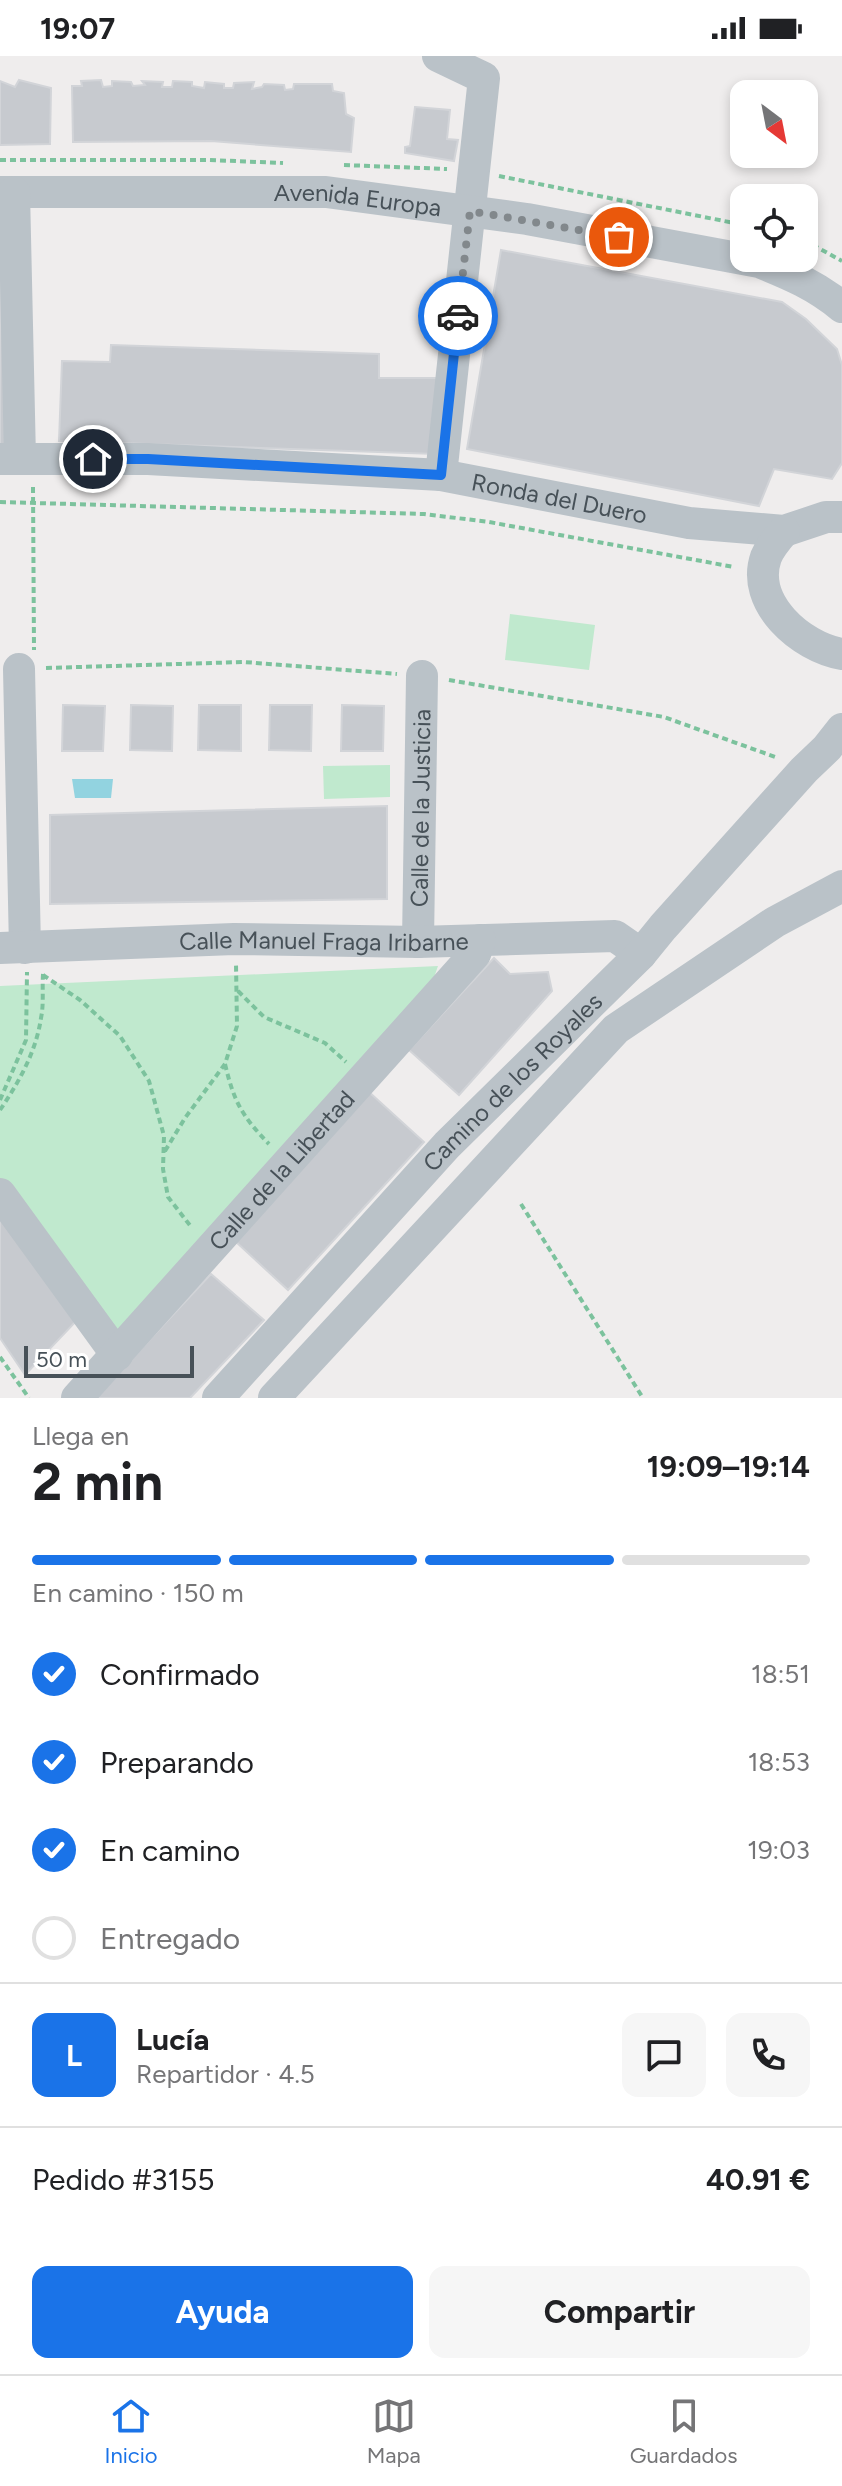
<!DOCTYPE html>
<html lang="es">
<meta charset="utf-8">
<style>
:root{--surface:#fff;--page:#f6f6f6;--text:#202124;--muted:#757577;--line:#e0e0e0;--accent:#1a73e8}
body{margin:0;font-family:Figtree,sans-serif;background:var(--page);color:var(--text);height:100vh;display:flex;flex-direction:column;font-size:30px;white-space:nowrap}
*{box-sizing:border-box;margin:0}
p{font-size:26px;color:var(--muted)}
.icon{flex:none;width:44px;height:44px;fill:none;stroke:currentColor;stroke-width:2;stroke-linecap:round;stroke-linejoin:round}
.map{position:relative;height:1342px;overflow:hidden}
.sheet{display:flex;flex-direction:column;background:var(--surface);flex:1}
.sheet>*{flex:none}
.needle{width:52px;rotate:148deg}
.buttons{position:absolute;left:730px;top:24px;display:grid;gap:16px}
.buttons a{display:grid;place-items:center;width:88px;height:88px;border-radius:16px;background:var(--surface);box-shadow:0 4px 12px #0003;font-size:40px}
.scale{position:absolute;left:24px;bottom:20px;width:170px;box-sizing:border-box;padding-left:8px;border:4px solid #475158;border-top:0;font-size:22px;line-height:28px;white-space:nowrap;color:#475158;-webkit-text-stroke:6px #fff;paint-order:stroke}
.pin{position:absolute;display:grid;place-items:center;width:68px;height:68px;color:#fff;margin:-34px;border:4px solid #fff;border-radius:50%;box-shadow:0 2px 8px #0007}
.courier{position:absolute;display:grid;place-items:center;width:80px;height:80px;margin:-40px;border:6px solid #1a73e8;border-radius:50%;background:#fff;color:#222;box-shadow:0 2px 10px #0007}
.summary em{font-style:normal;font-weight:700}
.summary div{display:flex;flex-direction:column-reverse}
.summary{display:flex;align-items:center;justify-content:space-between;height:136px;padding:0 32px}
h1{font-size:52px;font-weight:700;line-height:60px}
.bar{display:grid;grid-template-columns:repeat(4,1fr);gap:12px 8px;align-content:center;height:96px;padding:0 32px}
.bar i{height:10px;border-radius:6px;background:var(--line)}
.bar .on{background:var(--accent)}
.bar p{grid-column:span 4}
.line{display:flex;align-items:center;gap:20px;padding:0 32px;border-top:2px solid var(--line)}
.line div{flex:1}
.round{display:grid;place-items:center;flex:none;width:84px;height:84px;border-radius:16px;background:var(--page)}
ol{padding:0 32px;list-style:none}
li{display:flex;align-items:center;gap:24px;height:88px}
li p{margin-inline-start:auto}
li .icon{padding:8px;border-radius:50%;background:var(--accent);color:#fff;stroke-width:4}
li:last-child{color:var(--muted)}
li i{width:44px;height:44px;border:4px solid var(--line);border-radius:50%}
.action{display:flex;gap:16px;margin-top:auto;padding:16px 32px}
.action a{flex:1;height:92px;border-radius:16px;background:var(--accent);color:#fff;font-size:32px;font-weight:700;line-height:92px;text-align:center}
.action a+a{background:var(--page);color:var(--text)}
.status{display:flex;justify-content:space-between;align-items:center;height:56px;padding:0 40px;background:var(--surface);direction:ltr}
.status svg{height:22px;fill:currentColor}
.tab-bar{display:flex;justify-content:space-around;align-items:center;height:112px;border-top:2px solid var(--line);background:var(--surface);font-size:22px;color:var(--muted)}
.tab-bar a{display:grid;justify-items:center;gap:4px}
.tab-bar .on{color:var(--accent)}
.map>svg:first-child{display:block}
</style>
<div class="status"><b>19:07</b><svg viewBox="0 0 49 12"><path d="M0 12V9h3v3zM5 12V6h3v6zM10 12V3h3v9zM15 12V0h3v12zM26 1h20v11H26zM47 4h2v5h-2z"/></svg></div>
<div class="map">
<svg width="842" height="1342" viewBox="0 0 842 1342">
<rect width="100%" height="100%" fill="#efeded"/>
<path fill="#c0e9ce" d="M510,558L595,569L589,614L505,604Z
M390,709V741L324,743L323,710Z
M438,910L429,936L115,1286L0,1129V930Z"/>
<path fill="#92d3e0" d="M72,723H113L111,742H75Z"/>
<path fill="#c7cacf" stroke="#d2d4d8" stroke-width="2" d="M19,24L51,32L50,88L0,89V25L15,31Z
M101,24L103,31L112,30V25L131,26L133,30L145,29L142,25L163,26L162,31H172L173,25L192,26V30L204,32L205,26L224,28V32H233L234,27L254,26L252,33L262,31L264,28L284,29L285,34L293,33L294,28H332L333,35L344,37L346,58L354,62L351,96L211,85L73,86L72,30H82L81,25Z
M415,51L450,54L447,83L458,84L454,105L405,97V91L410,90Z
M0,178L8,388H0Z
M501,194L782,246L806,263L837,293L842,309V407L832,423L774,413L759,450L467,393Z
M111,289L379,298V322H442L436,398L59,385L62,305L110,306Z
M63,649L105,650L103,695H62Z
M131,649L173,650L172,695L130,694Z
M199,649H241V695L198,694Z
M270,649H312L311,695L269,694Z
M342,649L384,650L383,695H341Z
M387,750V843L50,848V759Z
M494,902L510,918L548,916L552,935L459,1039L409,994Z
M369,1036L424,1086L288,1234L236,1186Z
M0,1147L81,1260L25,1319L0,1282Z
M211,1218L264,1264L190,1342H95Z"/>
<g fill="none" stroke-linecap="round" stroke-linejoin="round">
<path stroke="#7cc29d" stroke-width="4" stroke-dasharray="6 4" stroke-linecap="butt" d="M0,104H210L283,107
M344,109L447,113
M499,120L744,169
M804,184L842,205
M33,431L34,594
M0,446L424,458L489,466L734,511
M46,612L244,606L397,618
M449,624L664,661L778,702
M43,919L80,944L120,980L149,1025L164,1080L163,1113L168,1141L192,1172
M238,935L264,961L325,987L346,1006
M225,1008C234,1046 242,1060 269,1088
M0,1044L26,984L27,916
M0,1054C19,1026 36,996 41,962C44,948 42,933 43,918
M165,1095L185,1062L225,1008L237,970L236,908
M521,1148L643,1342
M0,1301L29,1342"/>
<g stroke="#bac2c8" stroke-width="32">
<path d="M438,0L484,22L441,419"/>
<path id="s1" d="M0,136H326L527,163L759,206C791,219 815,229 842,251"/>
<path d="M14,136L20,402"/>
<path id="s2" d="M0,403H148L441,419L689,467L784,475L826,461H842"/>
<path d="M784,475C777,483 770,491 766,501C750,547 801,591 842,598"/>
<path d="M19,613L25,892"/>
<path id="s3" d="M418,886L422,620"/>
<path id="s4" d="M0,892L234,883L418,886L615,880L641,898"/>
<path d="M0,1138L117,1299"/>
<path id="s5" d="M77,1342L475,898L480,884"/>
<path id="s6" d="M218,1342L447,1089L641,898L663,871L804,714L827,692L842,673"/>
<path d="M274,1342L616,973L775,866L842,830"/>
</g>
</g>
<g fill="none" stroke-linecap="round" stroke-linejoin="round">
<path stroke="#82888c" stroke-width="8" stroke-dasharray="0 14.4" d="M458,260L470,155L619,181"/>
<path stroke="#1a73e8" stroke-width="10" d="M93,403H148L441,419L458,260"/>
</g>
<g text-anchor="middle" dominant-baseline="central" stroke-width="8" stroke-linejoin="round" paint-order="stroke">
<g font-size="24" fill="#475158" stroke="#fff">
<text stroke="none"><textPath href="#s1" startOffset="358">Avenida Europa</textPath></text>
<text stroke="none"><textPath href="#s2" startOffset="562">Ronda del Duero</textPath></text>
<text stroke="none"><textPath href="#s3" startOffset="134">Calle de la Justicia</textPath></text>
<text stroke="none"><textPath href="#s4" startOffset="324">Calle Manuel Fraga Iribarne</textPath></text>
<text stroke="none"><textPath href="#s6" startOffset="432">Camino de los Royales</textPath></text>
<text stroke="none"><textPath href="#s5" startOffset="306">Calle de la Libertad</textPath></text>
</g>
</g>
</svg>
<div class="buttons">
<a><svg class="needle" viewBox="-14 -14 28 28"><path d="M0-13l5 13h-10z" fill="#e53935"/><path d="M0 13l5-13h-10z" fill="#757577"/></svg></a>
<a><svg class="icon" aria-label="locate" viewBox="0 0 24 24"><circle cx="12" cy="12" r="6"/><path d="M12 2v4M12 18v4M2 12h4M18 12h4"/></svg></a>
</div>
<div class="scale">50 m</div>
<div class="pin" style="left:619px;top:181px;background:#ea580c"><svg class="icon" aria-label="bag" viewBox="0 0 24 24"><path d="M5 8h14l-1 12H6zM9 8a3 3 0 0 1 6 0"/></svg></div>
<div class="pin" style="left:93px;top:403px;background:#1f2937"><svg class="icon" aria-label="home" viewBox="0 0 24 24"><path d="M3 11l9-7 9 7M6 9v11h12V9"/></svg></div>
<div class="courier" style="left:458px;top:260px"><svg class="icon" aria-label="car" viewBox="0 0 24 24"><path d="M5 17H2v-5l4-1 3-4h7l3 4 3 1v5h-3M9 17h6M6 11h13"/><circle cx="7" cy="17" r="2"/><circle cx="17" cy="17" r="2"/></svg></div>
</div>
<section class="sheet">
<div class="summary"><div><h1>2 min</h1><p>Llega en</p></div><em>19:09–19:14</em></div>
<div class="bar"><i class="on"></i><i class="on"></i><i class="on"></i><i></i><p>En camino · 150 m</p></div>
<ol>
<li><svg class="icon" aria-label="check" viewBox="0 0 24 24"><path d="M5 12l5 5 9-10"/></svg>Confirmado<p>18:51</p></li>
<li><svg class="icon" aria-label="check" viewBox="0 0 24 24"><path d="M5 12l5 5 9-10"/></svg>Preparando<p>18:53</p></li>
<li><svg class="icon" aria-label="check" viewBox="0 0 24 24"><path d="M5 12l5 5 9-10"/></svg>En camino<p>19:03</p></li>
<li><i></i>Entregado</li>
</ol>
<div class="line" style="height:144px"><b class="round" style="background:var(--accent);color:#fff">L</b><div><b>Lucía</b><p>Repartidor · 4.5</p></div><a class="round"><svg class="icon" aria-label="chat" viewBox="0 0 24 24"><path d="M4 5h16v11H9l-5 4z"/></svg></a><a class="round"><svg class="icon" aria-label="phone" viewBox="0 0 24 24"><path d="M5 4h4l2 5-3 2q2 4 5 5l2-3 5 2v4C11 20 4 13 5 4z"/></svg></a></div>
<div class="line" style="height:104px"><div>Pedido #3155</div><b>40.91 €</b></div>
<div class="action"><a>Ayuda</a><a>Compartir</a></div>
</section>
<nav class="tab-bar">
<a class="on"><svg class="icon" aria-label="home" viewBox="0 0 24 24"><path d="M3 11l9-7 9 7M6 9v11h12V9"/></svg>Inicio</a>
<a><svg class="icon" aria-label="map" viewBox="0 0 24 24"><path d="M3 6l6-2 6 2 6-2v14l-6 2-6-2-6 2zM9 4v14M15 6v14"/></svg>Mapa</a>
<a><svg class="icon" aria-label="saved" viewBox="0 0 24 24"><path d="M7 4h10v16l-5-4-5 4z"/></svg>Guardados</a>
</nav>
